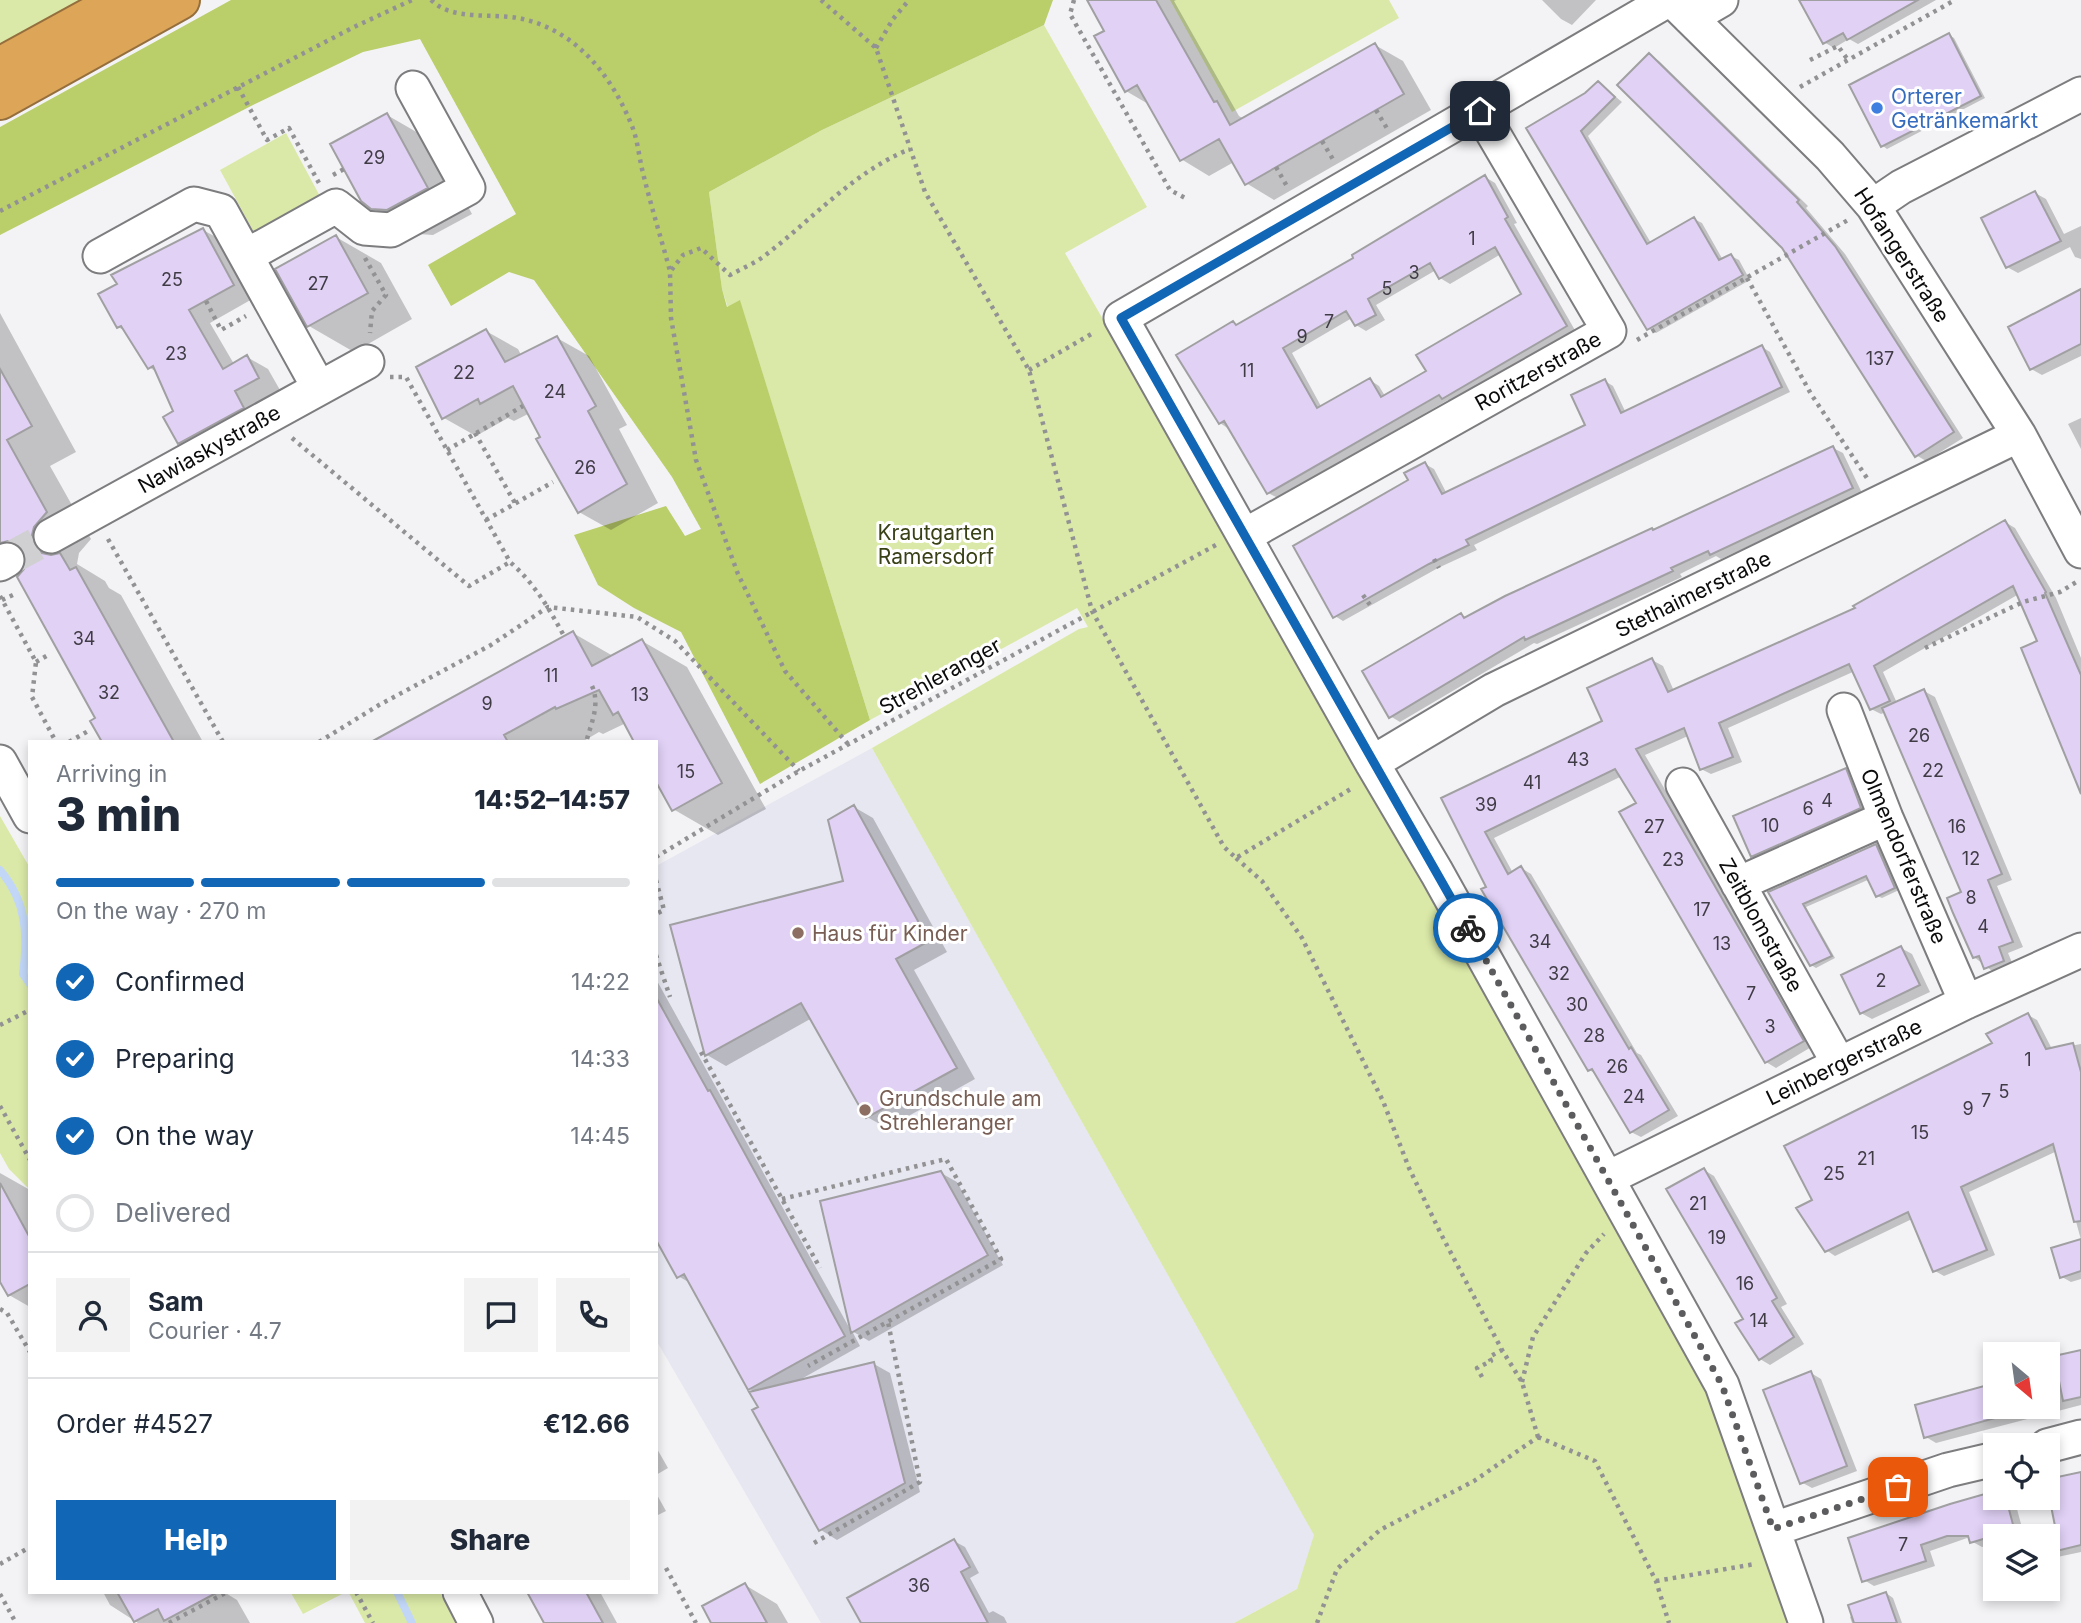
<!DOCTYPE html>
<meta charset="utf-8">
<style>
:root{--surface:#fff;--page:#f2f2f3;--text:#1f2937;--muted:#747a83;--line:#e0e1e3;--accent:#1167b5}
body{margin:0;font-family:Inter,sans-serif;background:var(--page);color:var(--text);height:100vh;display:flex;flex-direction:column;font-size:26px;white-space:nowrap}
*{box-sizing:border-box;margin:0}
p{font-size:23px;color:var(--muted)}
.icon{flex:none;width:38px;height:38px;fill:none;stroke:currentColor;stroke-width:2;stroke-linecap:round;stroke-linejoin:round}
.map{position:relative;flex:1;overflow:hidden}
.side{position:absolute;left:28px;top:740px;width:630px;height:854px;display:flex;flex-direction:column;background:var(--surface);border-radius:0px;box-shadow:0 4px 10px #0003}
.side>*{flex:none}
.needle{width:46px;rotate:151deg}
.controls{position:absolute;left:1983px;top:1342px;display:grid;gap:14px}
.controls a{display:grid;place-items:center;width:77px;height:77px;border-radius:0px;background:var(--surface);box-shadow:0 4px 10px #0003;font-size:35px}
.pin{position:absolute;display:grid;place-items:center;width:60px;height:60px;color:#fff;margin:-30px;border-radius:14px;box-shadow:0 4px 10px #0006}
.courier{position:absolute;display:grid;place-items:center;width:70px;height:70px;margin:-35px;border:5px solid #1167b5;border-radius:50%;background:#fff;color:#222;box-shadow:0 2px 9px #0007}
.headline em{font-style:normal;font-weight:800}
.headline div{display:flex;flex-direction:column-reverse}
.headline{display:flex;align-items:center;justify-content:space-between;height:119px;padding:0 28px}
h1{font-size:46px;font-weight:800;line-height:52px}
.bar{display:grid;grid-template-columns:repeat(4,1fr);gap:10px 7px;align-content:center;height:84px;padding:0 28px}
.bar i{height:9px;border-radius:5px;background:var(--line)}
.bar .selected{background:var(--accent)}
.bar p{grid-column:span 4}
.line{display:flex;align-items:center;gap:18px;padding:0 28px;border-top:2px solid var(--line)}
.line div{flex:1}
.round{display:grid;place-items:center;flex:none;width:74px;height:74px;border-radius:0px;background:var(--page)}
ol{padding:0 28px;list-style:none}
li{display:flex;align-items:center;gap:21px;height:77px}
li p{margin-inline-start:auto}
li .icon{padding:7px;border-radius:50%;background:var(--accent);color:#fff;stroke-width:4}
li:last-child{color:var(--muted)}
li i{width:38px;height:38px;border:4px solid var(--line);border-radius:50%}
.cta{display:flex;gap:14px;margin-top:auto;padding:14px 28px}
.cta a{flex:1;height:80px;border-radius:0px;background:var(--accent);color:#fff;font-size:28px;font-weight:800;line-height:80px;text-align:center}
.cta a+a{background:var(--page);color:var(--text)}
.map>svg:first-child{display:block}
</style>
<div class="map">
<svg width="2081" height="1623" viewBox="0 0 2081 1623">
<rect width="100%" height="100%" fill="#f3f3f6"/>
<path fill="#e7e7f1" d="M872,748L1315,1535L1297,1589L1234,1623H821L656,1340V866Z"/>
<path fill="#dae9a7" d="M0,0H86L0,48Z
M1170,0H1389L1399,18L1232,112Z
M1044,25L1147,207L1065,253L1616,1215L1709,1387L1791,1623H1234L1297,1589L1314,1535L872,748L1079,629L1088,627L1077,608L870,720L740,301L728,308L722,289L709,192L822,130Z
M286,133L322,200L256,236L220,170Z
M0,816L30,868V1190L9,1169L0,1153Z
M291,1593H344L303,1614Z
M349,1593H440L457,1623H365Z"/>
<path fill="#bace6a" d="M231,0H1053L1044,25L822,130L709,192L722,289L727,307L740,300L870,720L760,784L681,632L634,608L598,585L574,535L666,506L685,536L701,529L672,477L534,280L509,272L451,306L428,265L516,214L420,39L363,52L251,106L0,235V127Z"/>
<path fill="#0003" fill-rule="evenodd" d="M1093,0H1176L1174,1L1239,116L1244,119L1375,45L1403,61L1431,110L1274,200L1246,183L1234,162L1209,176L1181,159L1150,105L1126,91L1107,31Z
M1542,0H1596L1572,25L1561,19Z
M1830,0H1936L1858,44L1849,39L1834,48L1824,42Z
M1949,35L1954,38L1985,98L1887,149L1883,146L1851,86Z
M1649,55L1659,61L1808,206L1806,208L1845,254L1963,438L1926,461L1916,455L1783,247Z
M1599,83L1622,102L1588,136L1651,243L1694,219L1702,223L1723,260L1731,256L1739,260L1750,280L1656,333L1648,328L1529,128L1587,95Z
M387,115L432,141L472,214L433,235L418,234L372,208Z
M1485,177L1495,183L1517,223L1514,224L1576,332L1453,403L1448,400L1278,498L1268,493L1229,429L1220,423L1233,323L1238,326L1356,258ZM1501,254L1523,295L1428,371L1385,396L1379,386L1370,380L1322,408L1292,353L1352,318L1356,325L1366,331L1385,320L1376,305L1436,270L1440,278L1450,284Z
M2035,193L2046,199L2064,234L2081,226V259L2075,257L2070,247L2018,273L2007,267Z
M203,230L225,242L254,298L210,323L234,364L247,357L268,369L280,390L255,404L265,420L201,455L179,443L175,412L157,372L150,368L127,332L118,327Z
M336,237L381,263L412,319L354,352L309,326Z
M2081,291V356L2042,375L2031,369Z
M0,313L76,452L50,466L91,539L79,553L77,564L105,581L109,588L121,595L203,742H110L25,570L27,558L0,542Z
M486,331L518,349L521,355L557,338L589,356L627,425L619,429L658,503L611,530L579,512L530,413L514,421L508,418L476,436L444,418Z
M1762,347L1770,352L1790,392L1474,545L1477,550L1438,568L1343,621L1335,616L1410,481L1425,464L1434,469L1447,494L1587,426L1605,381L1613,386L1626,413Z
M2081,418V449L2068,424Z
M1833,448L1843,453L1862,493L1721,559L1716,556L1680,574L1682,577L1537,644L1534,643L1400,722L1390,716L1461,616L1467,619Z
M2005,522L2015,528L2056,598L2081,658V792L2040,642L2019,594L1883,672L1897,703L1924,691L1935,697L2012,880L1997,886L2023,947L2008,953L2014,967L1996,974L1974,957L1964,892L1886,712L1881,714L1871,709L1855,671L1728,728L1742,762L1711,774L1701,769L1688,736L1645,755L1813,1046L1776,1068L1766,1062L1638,803L1622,776L1494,838L1513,873L1521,868L1531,874L1637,1053L1641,1055L1678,1116L1641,1137L1631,1132L1597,1074L1589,1070L1488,887L1443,799L1605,721L1652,660L1663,666L1674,691L1857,609Z
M573,633L613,656L642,641L687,667L766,809L718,835L673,809L656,742H636L626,723L603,734L599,732L582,742H375Z
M1846,770L1857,776L1871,814L1763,862L1752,856Z
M854,807L873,818L947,952L914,970L975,1079L887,1128L867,1117L812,1018L726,1066L707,1055L672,926L845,882Z
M1876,845L1881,848L1899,890L1882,898L1877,896L1870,879L1806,907L1835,958L1816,968L1811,965L1770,893Z
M1901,948L1912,954L1930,992L1872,1019L1861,1013Z
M656,979L850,1329L941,1173L957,1182L1003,1265L869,1341L852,1331L860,1346L796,1382L874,1364L890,1373L920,1492L837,1540L821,1530L760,1408L756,1393L750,1389L692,1284L678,1276L656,1236Z
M2028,1015L2037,1020L2052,1049L2081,1044V1279L2071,1282L2062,1277L2081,1240L2057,1151L1969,1192L1995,1255L1944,1276L1935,1271L1912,1219L1835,1256L1826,1250L1815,1201Z
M1704,1170L1714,1176L1787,1304L1781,1307L1804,1344L1770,1365L1760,1359L1745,1320Z
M0,1173L30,1190V1307L9,1295L0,1279Z
M2081,1352V1405L1936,1443L1926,1437L1995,1385V1407H2048V1371L2058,1368Z
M1811,1373L1821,1379L1857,1471L1812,1488L1801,1482Z
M656,1447L668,1468L656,1475Z
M2081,1474V1552L2048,1559V1536H1995V1544L1982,1547L1971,1541L1970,1537L1930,1551L1935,1566L1874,1586L1864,1580L1995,1493V1498H2014L2024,1535L2057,1528L2048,1481Z
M656,1493L666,1511L656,1516Z
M954,1541L965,1547L979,1573L970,1578L989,1613L993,1611L1004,1617L1007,1623H863Z
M745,1585L777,1604L788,1623H713Z
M103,1592H224L237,1600L250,1623H138L110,1605Z
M529,1592H600L617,1623H546Z
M1886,1593L1893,1598L1902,1623H1852L1850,1617Z"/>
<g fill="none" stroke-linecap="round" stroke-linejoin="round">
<path stroke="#c2d7f8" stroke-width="8" d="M0,870C27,902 28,935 23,974L30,984
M397,1592L412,1623"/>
</g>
<path fill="#e0d1f5" stroke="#a09fa1" stroke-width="2" fill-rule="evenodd" d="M1087,0H1156L1214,102L1217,101L1230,125L1375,43L1404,94L1245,185L1219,139L1180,161L1137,85L1125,92L1094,36L1104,31Z
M1799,0H1918L1847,40L1843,33L1823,44Z
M1949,33L1981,96L1881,147L1849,85Z
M1649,53L1799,200L1797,202L1835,246L1954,432L1915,457L1782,248L1617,85Z
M1598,81L1615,97L1581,131L1647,244L1694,217L1719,260L1731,254L1743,275L1647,330L1526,128L1585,93Z
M387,113L428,188L387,210L371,209L361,201L330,144Z
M1485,175L1508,217L1505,219L1567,326L1442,399L1439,395L1267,494L1224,421L1219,424L1176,355L1233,321L1236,325L1353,258L1352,255ZM1495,247L1521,294L1416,355L1426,371L1381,397L1370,378L1317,408L1283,348L1346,311L1355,326L1376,315L1368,299L1430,263L1439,279Z
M2035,191L2061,241L2006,268L1981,218Z
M203,228L234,285L189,310L223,369L247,355L259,378L235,391L244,408L178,444L163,417L173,411L153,366L148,369L121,326L117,328L98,294L117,284L111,275Z
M336,235L368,293L307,327L275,269Z
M2081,289V344L2030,370L2008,327Z
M486,329L505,362L557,336L596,406L588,411L627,484L578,513L536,439L540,437L513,386L480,404L478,399L442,419L416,367Z
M1762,345L1782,387L1466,540L1469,545L1429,564L1333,618L1293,546L1408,480L1404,473L1425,462L1442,494L1585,425L1571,395L1605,379L1621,413Z
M0,369L32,426L7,440L47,512L34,527L32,535L34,545L42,553L51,555L60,553L70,570L76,567L174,742H102L90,721L95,718L17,577L24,569L26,561L24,551L16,543L8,541L0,543Z
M1833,446L1853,488L1710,555L1708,551L1671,568L1673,571L1525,640L1524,637L1389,718L1362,671L1461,613L1464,618L1505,596L1652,528L1653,530Z
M2005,520L2046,592L2045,593L2081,675V794L2021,648L2037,641L2013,586L1874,666L1890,701L1870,710L1849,664L1719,723L1733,757L1700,770L1684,728L1636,749L1804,1041L1765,1063L1619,812L1636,803L1615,769L1485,832L1508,874L1521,866L1629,1049L1631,1047L1669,1110L1630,1133L1592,1069L1588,1071L1481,889L1486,887L1441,798L1602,721L1587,688L1652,658L1668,692L1855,608L1853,606Z
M573,631L592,666L642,639L722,783L672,811L656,782V742H634L618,712L613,715L599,690L556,709L555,707L504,735L508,742H371Z
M1924,689L2002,874L1988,880L2013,942L1999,947L2004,961L1984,969L1979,956L1973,958L1953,913L1947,898L1961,892L1882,708Z
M1846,768L1861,808L1751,857L1733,816Z
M854,805L929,941L896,959L957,1068L866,1118L801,1003L705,1056L670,925L843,881L828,820Z
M1876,844L1895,888L1876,897L1866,876L1803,904L1832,956L1810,966L1768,892Z
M1901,946L1920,985L1860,1014L1841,975Z
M656,997L708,1091L710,1090L845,1336L748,1390L684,1274L677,1278L656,1240Z
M2028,1013L2046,1049L2073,1043L2081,1072V1221L2074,1222L2053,1144L1961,1187L1987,1250L1933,1272L1908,1212L1825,1252L1796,1208L1812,1200L1784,1146L1992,1043L1986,1034Z
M1704,1168L1777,1298L1772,1301L1794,1337L1759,1360L1735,1323L1743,1319L1666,1189Z
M941,1171L988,1255L851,1333L820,1201Z
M0,1183L30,1238V1284L8,1296L0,1282Z
M2081,1239V1271L2060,1278L2051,1248Z
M2081,1350V1397L2063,1401L2054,1356Z
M874,1362L905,1483L819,1531L752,1410L758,1407L749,1392Z
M1811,1371L1847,1466L1800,1484L1763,1390Z
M1995,1383V1418L1924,1438L1915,1405Z
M2081,1472V1545L2048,1553V1528L2055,1526L2048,1491V1479Z
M1995,1491V1498H2006L2016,1536H1993L1970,1543L1968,1536H1947L1921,1545L1926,1561L1862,1582L1848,1538L1950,1504Z
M954,1539L970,1567L961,1572L988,1623H861L847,1598Z
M745,1583L767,1623H711L702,1606Z
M117,1592H218L164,1621L158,1609L134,1622Z
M527,1592H586L603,1623H544Z
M1886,1592L1897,1623H1854L1848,1605Z"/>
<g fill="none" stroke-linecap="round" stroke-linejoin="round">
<path stroke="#d0d0d3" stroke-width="33" stroke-dasharray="33 17" stroke-linecap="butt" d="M7,560L51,536"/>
<defs>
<path id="minor" d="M1668,0L1121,318L1372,763L1437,873L1722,1385L1806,1623
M1672,0L1830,156L1873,206L2019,435L2081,551
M1690,18L1721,0
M1873,206L1901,187L2081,94
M100,256L194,204L221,211L319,388
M246,256L336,206L364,228L391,230L468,188L413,88
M51,536L367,362
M1244,536L1609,331L1480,111
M0,564L7,560
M1844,710L1886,818L1966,1002
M0,762L30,816
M1372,763L1494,690L2019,435
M1683,785L1839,1064
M1738,884L1886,818
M1608,1178L1966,1002L2081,950
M2047,1446L2081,1437
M1774,1529L1948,1470L1995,1459
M460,1592L476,1623"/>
<path id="highway" d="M0,67L122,0
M0,100L180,0"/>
</defs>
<use href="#minor" stroke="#7d7d7f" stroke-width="37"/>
<use href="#highway" stroke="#946f3d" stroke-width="42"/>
<path stroke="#929294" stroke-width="4.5" stroke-dasharray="3.5 5" stroke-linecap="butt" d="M431,0C452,21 491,13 518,18C575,29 611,74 632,126C638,141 639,158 643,173C651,206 661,238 670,271
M821,0L876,48L925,192L1029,370L1092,611L1224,847L1236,858L1354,787
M1074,0L1070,14L1170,190L1187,199
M876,48L893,19L909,0
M1810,60L1838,46L1848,60
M238,87L267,140L289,128L319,183
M1800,87L1955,0
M1376,110L1388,130
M1322,141L1334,161
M1276,167L1288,188
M333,175L344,169
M0,211L354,27L412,0
M365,258L386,295L372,311L370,333
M1747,278L1811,394L1867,478
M206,301L221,330L246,316
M1637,340L1848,220
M1029,370L1095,332
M390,377H406L510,562C534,583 549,608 564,636
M475,433L515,503
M292,438L469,586L510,562
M447,450L523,406
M486,520L553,482
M108,539L223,742
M1434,559L1439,568
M1363,595L1370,605
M0,596L36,662L32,697L56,742
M2,600L15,594
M1925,648L2023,602L2060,592L2078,581
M36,662L48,655
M587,739C592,721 600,704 592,686
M69,742L90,730
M319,742L379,705L491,645L548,607L637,617L675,641L799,771
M848,744L785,671L738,574L696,460L671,318L670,272L683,255L701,248L730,275C741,269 753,264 763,257C812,220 853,172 910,149
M656,857L799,771L1216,545
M1236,858L1262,881L1302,938L1383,1101L1409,1168L1441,1234L1502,1350L1522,1382L1538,1437
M656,880L664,910L656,914
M656,955L670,997
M0,1025L30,1010
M701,1052L820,1268
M0,1106L30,1160
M782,1199L946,1159L1001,1259L808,1366
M0,1309L7,1313L30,1352
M1482,1377L1477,1368L1491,1361L1489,1357L1502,1350
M1522,1382L1533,1337L1586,1253L1604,1234
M1538,1437L1595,1461L1656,1581L1669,1623
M814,1543L920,1482L888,1322
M0,1564L30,1547
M666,1568L696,1623
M1656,1581L1755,1564
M356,1592L373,1623
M0,1594L16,1623
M169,1623L227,1592
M1317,1623L1337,1569L1380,1530L1474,1481L1538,1437"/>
<use href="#minor" stroke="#fff" stroke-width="33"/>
<use href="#highway" stroke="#dda558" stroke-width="38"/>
</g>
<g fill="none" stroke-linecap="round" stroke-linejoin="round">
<path stroke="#5c5c5e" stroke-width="7" stroke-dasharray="0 12.6" d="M1468,928L1722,1385L1773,1529L1898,1487"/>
<path stroke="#1167b5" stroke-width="9" d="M1468,928L1121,318L1480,111"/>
</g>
<circle fill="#3f7fe0" stroke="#fff" stroke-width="2.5" cx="1877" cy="108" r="7"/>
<g fill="#8d6e63" stroke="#fff" stroke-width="2.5">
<circle cx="798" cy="933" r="7"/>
<circle cx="865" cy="1110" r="7"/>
</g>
<g text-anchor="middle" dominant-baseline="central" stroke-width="6" stroke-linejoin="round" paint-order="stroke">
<g font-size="18" fill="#403c46">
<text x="374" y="157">29</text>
<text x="1472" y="238">1</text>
<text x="1414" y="272">3</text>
<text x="172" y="279">25</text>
<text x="318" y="283">27</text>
<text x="1387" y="288">5</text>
<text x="1329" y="321">7</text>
<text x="1302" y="336">9</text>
<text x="176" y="353">23</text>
<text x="1880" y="358">137</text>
<text x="1247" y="370">11</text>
<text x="464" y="372">22</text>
<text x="555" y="391">24</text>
<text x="585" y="467">26</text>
<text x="84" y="638">34</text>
<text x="551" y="675">11</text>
<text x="109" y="692">32</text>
<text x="640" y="694">13</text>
<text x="487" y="703">9</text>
<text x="1919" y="735">26</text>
<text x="1578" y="759">43</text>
<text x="1933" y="770">22</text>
<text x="686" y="771">15</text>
<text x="1532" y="782">41</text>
<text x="1827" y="800">4</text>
<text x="1486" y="804">39</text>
<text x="1808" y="808">6</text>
<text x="1770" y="825">10</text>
<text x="1654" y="826">27</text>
<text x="1957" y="826">16</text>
<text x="1971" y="858">12</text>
<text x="1673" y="859">23</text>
<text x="1971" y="897">8</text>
<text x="1702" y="909">17</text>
<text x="1983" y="926">4</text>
<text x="1540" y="941">34</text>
<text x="1722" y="943">13</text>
<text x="1559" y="973">32</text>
<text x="1881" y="980">2</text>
<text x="1751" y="993">7</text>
<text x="1577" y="1004">30</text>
<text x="1770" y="1026">3</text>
<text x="1594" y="1035">28</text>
<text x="2028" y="1059">1</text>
<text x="1617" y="1066">26</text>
<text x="2004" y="1091">5</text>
<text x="1634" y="1096">24</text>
<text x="1986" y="1100">7</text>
<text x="1968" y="1108">9</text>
<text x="1920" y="1132">15</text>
<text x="1866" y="1158">21</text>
<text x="1834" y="1173">25</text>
<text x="1698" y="1203">21</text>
<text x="1717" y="1237">19</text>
<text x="1745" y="1283">16</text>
<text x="1759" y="1320">14</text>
<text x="1903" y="1544">7</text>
<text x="919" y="1585">36</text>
</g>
<g font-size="21" fill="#366cbe" stroke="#fff" text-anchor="start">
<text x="1891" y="96">Orterer<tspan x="1891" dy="24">Getränkemarkt</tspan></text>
</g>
<g font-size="21" fill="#0b0b0c" stroke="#fff">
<text transform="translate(1902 255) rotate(57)">Hofangerstraße</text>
<text transform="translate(1538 371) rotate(-29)">Roritzerstraße</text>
<text transform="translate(209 449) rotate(-29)">Nawiaskystraße</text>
<text transform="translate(1693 594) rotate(-26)">Stethaimerstraße</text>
<text transform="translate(940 676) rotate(-29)">Strehleranger</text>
<text transform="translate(1904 856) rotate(67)">Olmendorferstraße</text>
<text transform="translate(1761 925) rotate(61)">Zeitblomstraße</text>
<text transform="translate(1844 1062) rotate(-26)">Leinbergerstraße</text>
</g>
<g font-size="21" fill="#394117" stroke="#fff">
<text x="936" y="532">Krautgarten<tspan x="936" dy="24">Ramersdorf</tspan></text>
</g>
<g font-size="21" fill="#785e54" stroke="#fff" text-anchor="start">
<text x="812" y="933">Haus für Kinder</text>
<text x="879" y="1098">Grundschule am<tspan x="879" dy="24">Strehleranger</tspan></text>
</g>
</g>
</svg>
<div class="controls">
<a><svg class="needle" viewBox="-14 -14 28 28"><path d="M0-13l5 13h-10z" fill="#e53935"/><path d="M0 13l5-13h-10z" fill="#747a83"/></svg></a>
<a><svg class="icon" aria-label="locate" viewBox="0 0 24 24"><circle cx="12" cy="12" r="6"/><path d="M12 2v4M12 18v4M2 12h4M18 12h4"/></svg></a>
<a><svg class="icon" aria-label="layers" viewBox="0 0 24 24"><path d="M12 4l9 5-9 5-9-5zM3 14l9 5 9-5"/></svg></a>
</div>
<div class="pin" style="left:1898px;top:1487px;background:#ea580c"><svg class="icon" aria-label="bag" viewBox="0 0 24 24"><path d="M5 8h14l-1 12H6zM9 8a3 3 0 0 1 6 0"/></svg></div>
<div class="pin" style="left:1480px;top:111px;background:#1f2937"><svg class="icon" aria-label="home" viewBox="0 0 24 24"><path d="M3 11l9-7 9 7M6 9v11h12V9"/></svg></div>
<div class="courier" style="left:1468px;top:928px"><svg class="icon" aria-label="bike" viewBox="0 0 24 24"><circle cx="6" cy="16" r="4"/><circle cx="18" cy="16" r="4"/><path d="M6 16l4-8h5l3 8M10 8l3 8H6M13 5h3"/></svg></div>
<section class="side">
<div class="headline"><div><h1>3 min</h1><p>Arriving in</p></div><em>14:52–14:57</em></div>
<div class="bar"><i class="selected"></i><i class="selected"></i><i class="selected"></i><i></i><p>On the way · 270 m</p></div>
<ol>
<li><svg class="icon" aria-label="check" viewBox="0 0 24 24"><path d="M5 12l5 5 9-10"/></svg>Confirmed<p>14:22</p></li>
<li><svg class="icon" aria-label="check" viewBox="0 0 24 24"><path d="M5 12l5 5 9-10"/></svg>Preparing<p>14:33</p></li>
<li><svg class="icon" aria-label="check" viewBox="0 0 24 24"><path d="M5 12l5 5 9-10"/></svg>On the way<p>14:45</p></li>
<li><i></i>Delivered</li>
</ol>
<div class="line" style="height:126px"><a class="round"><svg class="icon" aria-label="person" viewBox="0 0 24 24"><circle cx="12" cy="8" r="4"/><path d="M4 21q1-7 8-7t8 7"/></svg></a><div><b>Sam</b><p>Courier · 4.7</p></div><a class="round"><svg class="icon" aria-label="chat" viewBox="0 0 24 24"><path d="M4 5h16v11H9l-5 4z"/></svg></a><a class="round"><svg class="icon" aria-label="phone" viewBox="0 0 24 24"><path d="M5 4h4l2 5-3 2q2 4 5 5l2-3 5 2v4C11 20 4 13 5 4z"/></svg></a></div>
<div class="line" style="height:91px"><div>Order #4527</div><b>€12.66</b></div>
<div class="cta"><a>Help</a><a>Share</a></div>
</section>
</div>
